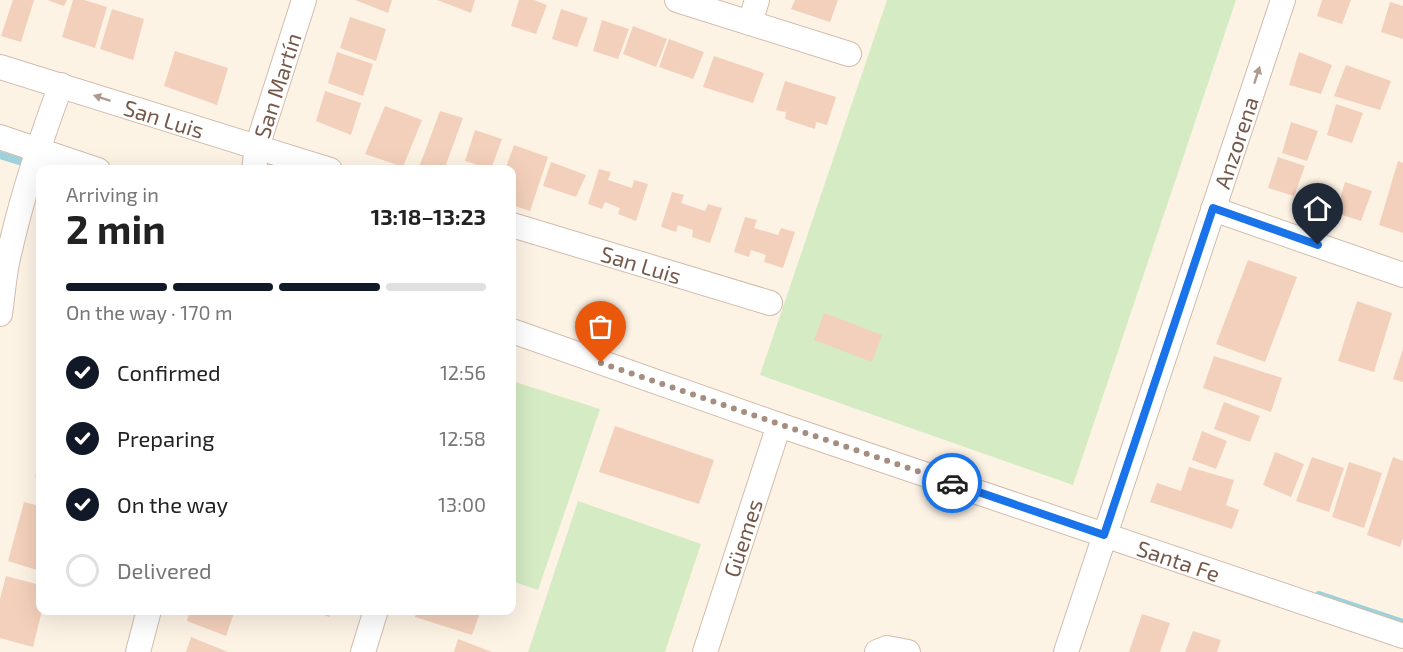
<!DOCTYPE html>
<meta charset="utf-8">
<style>
:root{--surface:#fff;--page:#f6f6f6;--text:#222;--muted:#767676;--line:#e0e0e0;--accent:#111827}
body{margin:0;font-family:"Exo 2",sans-serif;background:var(--page);color:var(--text);height:100vh;display:flex;flex-direction:column;font-size:22px;white-space:nowrap}
*{box-sizing:border-box;margin:0}
p{font-size:20px;color:var(--muted)}
.icon{flex:none;width:33px;height:33px;fill:none;stroke:currentColor;stroke-width:2;stroke-linecap:round;stroke-linejoin:round}
.map{position:relative;flex:1;overflow:hidden}
.sheet{position:absolute;left:36px;top:165px;width:480px;height:450px;display:flex;flex-direction:column;background:var(--surface);border-radius:12px;box-shadow:0 6px 24px #0002}
.sheet>*{flex:none}
.pin{position:absolute;display:grid;place-items:center;width:51px;height:51px;color:#fff;margin:-62px -26px;border-radius:50% 50% 50% 0;rotate:-45deg;box-shadow:0 0 6px #0007}
.pin .icon{rotate:45deg}
.courier{position:absolute;display:grid;place-items:center;width:60px;height:60px;margin:-30px;border:4px solid #1a73e8;border-radius:50%;background:#fff;color:#222;box-shadow:0 2px 8px #0007}
.summary em{font-style:normal;font-weight:700}
.summary div{display:flex;flex-direction:column-reverse}
.summary{display:flex;align-items:center;justify-content:space-between;height:102px;padding:0 30px}
h1{font-size:39px;font-weight:700;line-height:45px}
.bar{display:grid;grid-template-columns:repeat(4,1fr);gap:9px 6px;align-content:center;height:72px;padding:0 30px}
.bar i{height:8px;border-radius:4px;background:var(--line)}
.bar .on{background:var(--accent)}
.bar p{grid-column:span 4}
ol{padding:0 30px;list-style:none}
li{display:flex;align-items:center;gap:18px;height:66px}
li p{margin-inline-start:auto}
li .icon{padding:6px;border-radius:50%;background:var(--accent);color:#fff;stroke-width:4}
li:last-child{color:var(--muted)}
li i{width:33px;height:33px;border:3px solid var(--line);border-radius:50%}
.map>svg:first-child{display:block}
</style>
<div class="map">
<svg width="1403" height="652" viewBox="0 0 1403 652">
<rect width="100%" height="100%" fill="#fdf3e5"/>
<path fill="#d4ebc3" d="M887,0H1236L1073,485L760,375Z
M512,381L600,409L538,590L512,581Z
M578,501L701,544L665,652H528Z"/>
<g fill="none" stroke-linecap="round" stroke-linejoin="round">
<path stroke="#9ed1d9" stroke-width="8" d="M0,155L19,161
M1319,595L1403,623"/>
</g>
<path fill="#f3d0bb" d="M13,0H34L21,42L1,36Z
M47,0H67L64,6Z
M73,0H84L107,7L95,48L62,37Z
M355,0H392L388,13Z
M437,0H475L471,13Z
M519,0H534L547,5L536,34L511,26Z
M795,0H838L830,22L791,9Z
M1322,0H1351L1342,24L1317,16Z
M1390,2L1403,6V39L1381,32Z
M112,9L144,19L133,60L100,49Z
M561,9L588,18L577,47L552,39Z
M350,17L386,29L376,61L340,48Z
M602,20L629,29L618,59L593,51Z
M633,26L667,39L656,67L623,54Z
M669,39L704,52L693,79L659,67Z
M175,51L228,68L217,105L164,86Z
M337,52L373,64L363,96L328,83Z
M1299,52L1332,65L1321,94L1289,85Z
M714,56L764,73L753,103L703,87Z
M1346,65L1391,81L1380,110L1334,96Z
M785,81L836,97L827,125L816,122L815,129L785,119L786,112L776,110Z
M325,91L361,103L351,135L316,121Z
M1336,104L1363,113L1352,143L1327,135Z
M385,106L422,120L403,167L365,154Z
M440,111L463,118L444,170H418Z
M1291,122L1318,131L1307,161L1282,153Z
M475,130L502,139L491,169L465,161Z
M514,145L548,157L530,211L512,205V170H505Z
M1278,157L1305,166L1294,196L1268,188Z
M1398,161L1403,163V233L1379,225Z
M551,162L586,175L576,197L543,186Z
M599,169L611,172L608,180L632,188L634,180L648,184L636,221L618,214L620,208L605,202L602,209L588,204Z
M1345,182L1372,191L1361,221L1336,213Z
M672,192L684,195L681,203L705,211L708,204L722,208L710,243L692,237L693,230L678,225L676,232L661,227Z
M745,217L757,220L754,228L778,235L781,228L795,232L783,268L764,262L766,255L751,250L749,257L734,252Z
M1248,260L1297,277L1265,362L1216,344Z
M1357,301L1392,313L1374,372L1338,361Z
M824,313L882,335L872,362L814,340Z
M1403,349V382L1393,379Z
M1214,356L1282,378L1271,412L1203,388Z
M1224,402L1260,416L1250,442L1214,429Z
M615,426L714,460L699,504L599,472Z
M1202,431L1227,441L1216,469L1192,460Z
M1275,452L1304,464L1291,497L1263,485Z
M1312,457L1344,468L1329,512L1296,501Z
M1393,457L1403,461V538L1400,547L1367,535Z
M40,459V479L35,477Z
M1349,462L1382,473L1364,528L1332,517Z
M1189,467L1234,480L1226,505L1239,510L1232,529L1150,502L1157,483L1181,491Z
M24,502L40,506V571L8,561Z
M6,576L40,585V610H42L33,647L0,638V599Z
M190,610H235L226,636L187,621Z
M312,610H332L329,617Z
M417,610H481L472,635L415,617Z
M1142,614L1170,623L1160,652H1129Z
M1193,631L1221,640L1217,652H1185Z
M191,637L228,652H186Z
M458,639L492,652H454Z"/>
<g fill="none" stroke-linecap="round" stroke-linejoin="round">
<defs>
<g id="minor">
<path d="M677,0L849,54"/>
<path d="M750,23L757,0"/>
<path id="s1" d="M0,67L330,170"/>
<path d="M0,137L98,170"/>
<path id="s2" d="M254,170L257,147L304,0"/>
<path d="M1213,209L1403,275"/>
<path id="s3" d="M512,225L770,303"/>
<path d="M0,314C3,294 4,273 9,254C22,196 40,141 61,85"/>
<path id="s4" d="M512,331L779,425L1403,636"/>
<path d="M138,652L149,610"/>
<path d="M363,652L376,610"/>
<path id="s5" d="M705,652L779,425"/>
<path d="M877,652L887,648L908,652"/>
<path id="s6" d="M1066,652L1283,0"/>
</g>
</defs>
<use href="#minor" stroke="#d1bcad" stroke-width="26"/>
<use href="#minor" stroke="#fff" stroke-width="24"/>
</g>
<defs><path id="oneway-solid" d="M-6-.8H1V-3.2L6.5 0L1 3.2V.8H-6Z" transform="scale(1.5)"/></defs>
<g fill="#ad9b92">
<use href="#oneway-solid" transform="translate(1257 75) rotate(-72)"/>
<use href="#oneway-solid" transform="translate(102 98) rotate(-162)"/>
</g>
<g fill="none" stroke-linecap="round" stroke-linejoin="round">
<path stroke="#a58e80" stroke-width="6" stroke-dasharray="0 10.8" d="M601,363L952,483"/>
<path stroke="#1a73e8" stroke-width="8" d="M952,483L1104,535L1213,208L1318,245"/>
</g>
<g text-anchor="middle" dominant-baseline="central" stroke-width="6" stroke-linejoin="round" paint-order="stroke">
<g font-size="22" fill="#765849" stroke="#fff7eb">
<text stroke="none"><textPath href="#s2" startOffset="88">San Martín</textPath></text>
<text stroke="none"><textPath href="#s1" startOffset="172">San Luis</textPath></text>
<text stroke="none"><textPath href="#s6" startOffset="537">Anzorena</textPath></text>
<text stroke="none"><textPath href="#s3" startOffset="135">San Luis</textPath></text>
<text stroke="none"><textPath href="#s5" startOffset="120">Güemes</textPath></text>
<text stroke="none"><textPath href="#s4" startOffset="705">Santa Fe</textPath></text>
</g>
</g>
</svg>
<div class="pin" style="left:601px;top:363px;background:#ea580c"><svg class="icon" aria-label="bag" viewBox="0 0 24 24"><path d="M5 8h14l-1 12H6zM9 8a3 3 0 0 1 6 0"/></svg></div>
<div class="pin" style="left:1318px;top:245px;background:#1f2937"><svg class="icon" aria-label="home" viewBox="0 0 24 24"><path d="M3 11l9-7 9 7M6 9v11h12V9"/></svg></div>
<div class="courier" style="left:952px;top:483px"><svg class="icon" aria-label="car" viewBox="0 0 24 24"><path d="M5 17H2v-5l4-1 3-4h7l3 4 3 1v5h-3M9 17h6M6 11h13"/><circle cx="7" cy="17" r="2"/><circle cx="17" cy="17" r="2"/></svg></div>
<section class="sheet">
<div class="summary"><div><h1>2 min</h1><p>Arriving in</p></div><em>13:18–13:23</em></div>
<div class="bar"><i class="on"></i><i class="on"></i><i class="on"></i><i></i><p>On the way · 170 m</p></div>
<ol>
<li><svg class="icon" aria-label="check" viewBox="0 0 24 24"><path d="M5 12l5 5 9-10"/></svg>Confirmed<p>12:56</p></li>
<li><svg class="icon" aria-label="check" viewBox="0 0 24 24"><path d="M5 12l5 5 9-10"/></svg>Preparing<p>12:58</p></li>
<li><svg class="icon" aria-label="check" viewBox="0 0 24 24"><path d="M5 12l5 5 9-10"/></svg>On the way<p>13:00</p></li>
<li><i></i>Delivered</li>
</ol>
</section>
</div>
